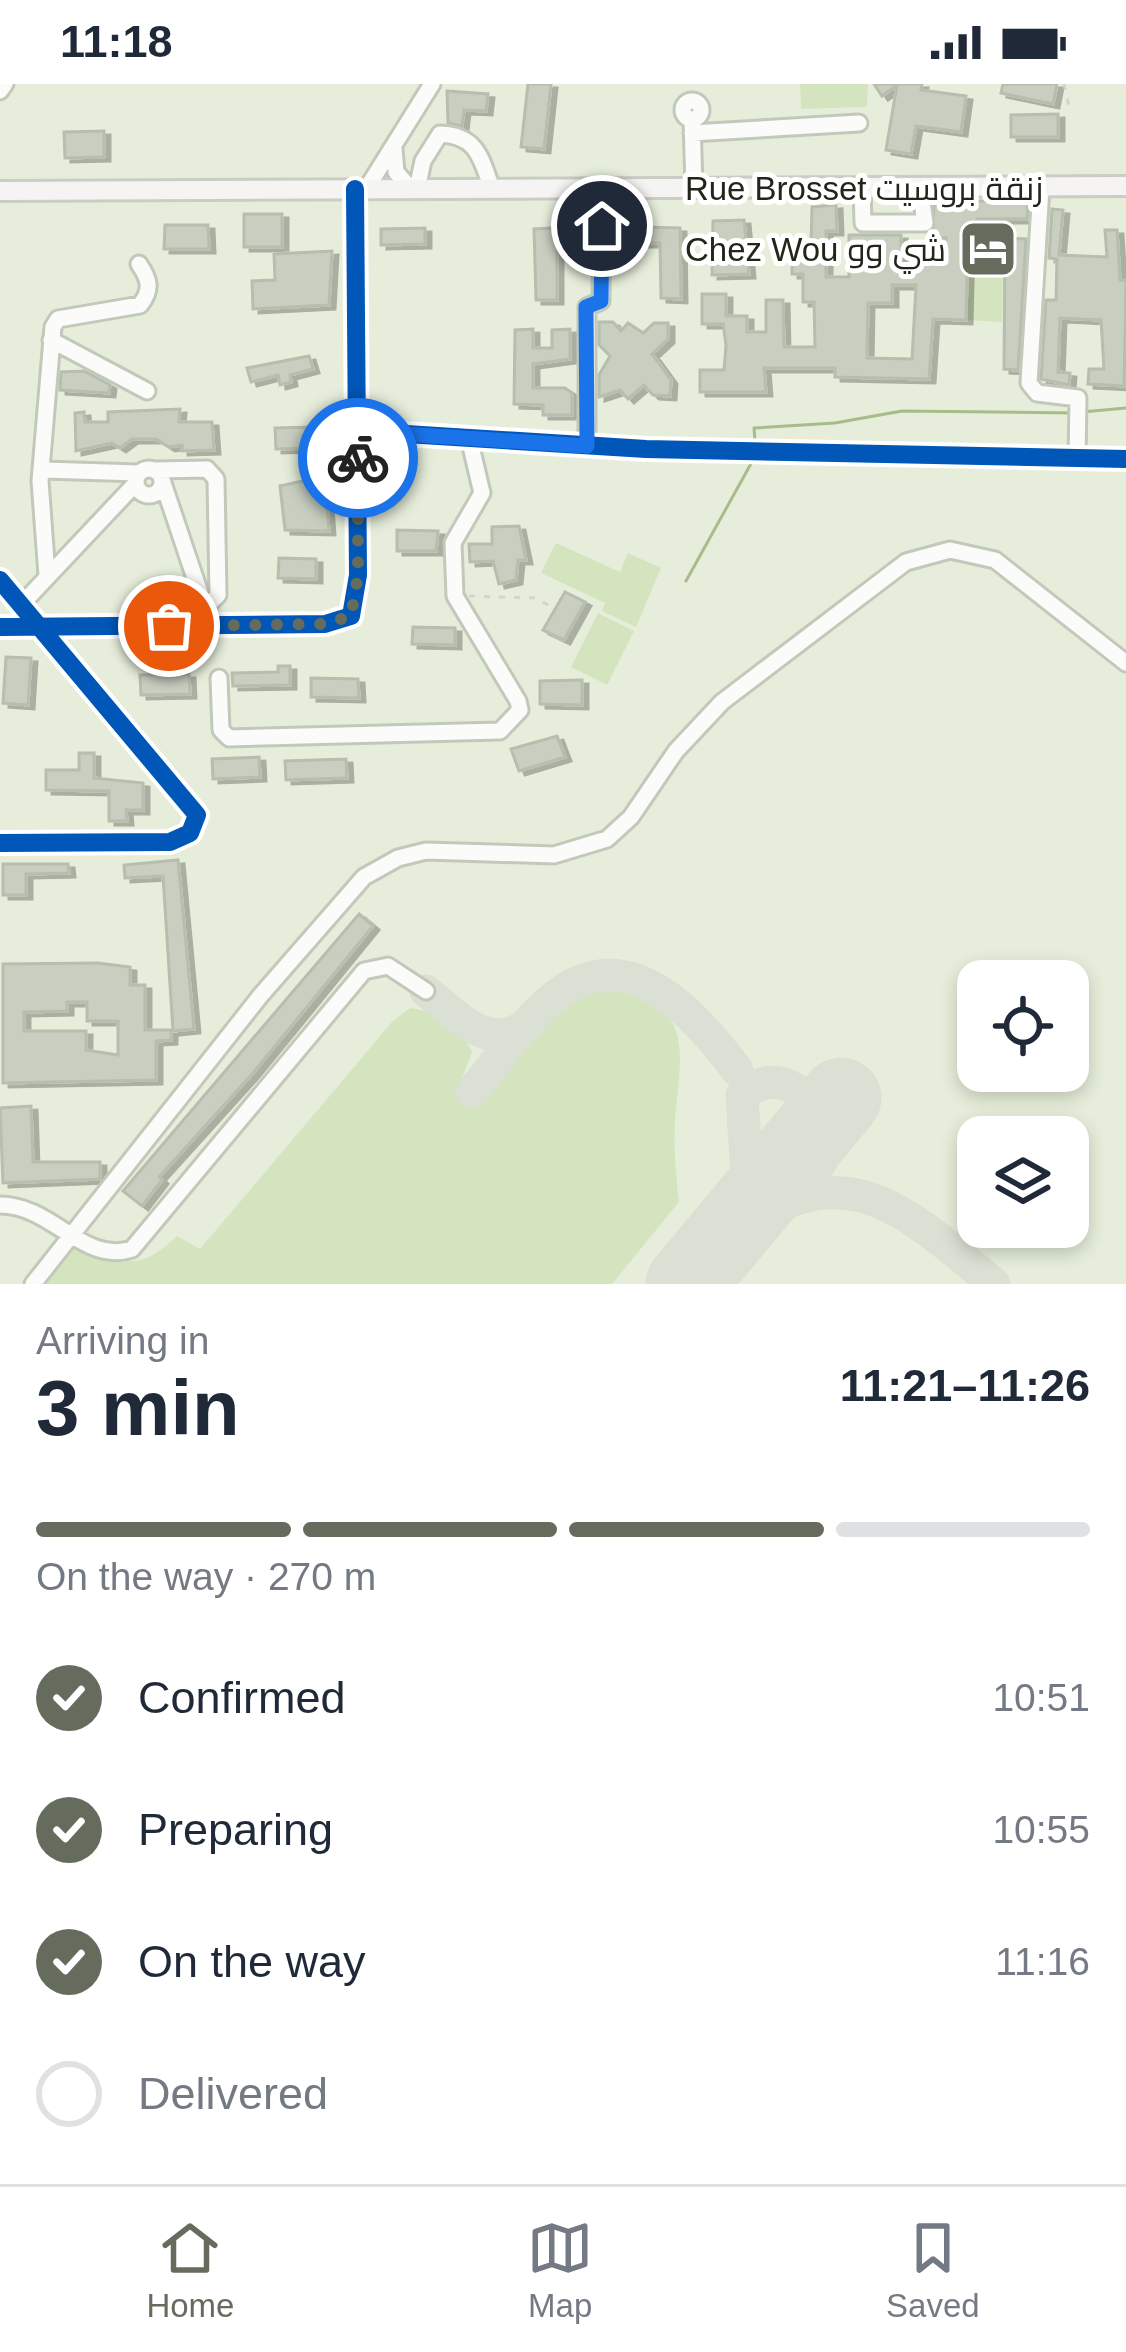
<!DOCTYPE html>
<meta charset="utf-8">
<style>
:root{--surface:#fff;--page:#f6f6f7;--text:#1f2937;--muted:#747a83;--line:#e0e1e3;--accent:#666c5d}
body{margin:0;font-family:Arial,Cairo,sans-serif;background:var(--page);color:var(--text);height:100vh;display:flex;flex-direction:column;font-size:45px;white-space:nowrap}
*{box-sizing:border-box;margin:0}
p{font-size:39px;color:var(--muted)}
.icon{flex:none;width:66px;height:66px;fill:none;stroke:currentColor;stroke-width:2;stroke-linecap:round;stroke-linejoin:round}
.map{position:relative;height:1200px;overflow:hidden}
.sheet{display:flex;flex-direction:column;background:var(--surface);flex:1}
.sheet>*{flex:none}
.controls{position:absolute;left:957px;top:876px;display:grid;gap:24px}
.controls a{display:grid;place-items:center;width:132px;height:132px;border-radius:24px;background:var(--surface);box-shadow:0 6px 18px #0003;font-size:60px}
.pin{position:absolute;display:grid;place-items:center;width:102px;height:102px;color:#fff;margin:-51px;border:6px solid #fff;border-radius:50%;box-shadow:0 3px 12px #0007}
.courier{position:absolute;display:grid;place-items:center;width:120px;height:120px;margin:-60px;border:9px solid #1a73e8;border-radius:50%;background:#fff;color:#222;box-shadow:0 3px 15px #0007}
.headline em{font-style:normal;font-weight:800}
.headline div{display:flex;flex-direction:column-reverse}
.headline{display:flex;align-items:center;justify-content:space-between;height:204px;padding:0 36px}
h1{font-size:78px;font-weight:800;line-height:90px}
.bar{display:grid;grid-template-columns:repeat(4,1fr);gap:18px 12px;align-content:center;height:144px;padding:0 36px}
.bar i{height:15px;border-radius:9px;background:var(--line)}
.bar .active{background:var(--accent)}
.bar p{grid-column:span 4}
ol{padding:0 36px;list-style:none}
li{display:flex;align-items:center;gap:36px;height:132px}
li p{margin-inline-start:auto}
li .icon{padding:12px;border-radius:50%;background:var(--accent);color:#fff;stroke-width:4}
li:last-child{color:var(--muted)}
li i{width:66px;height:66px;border:6px solid var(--line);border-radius:50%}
.status{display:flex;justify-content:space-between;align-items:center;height:84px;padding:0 60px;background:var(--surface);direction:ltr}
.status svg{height:33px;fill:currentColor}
.tab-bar{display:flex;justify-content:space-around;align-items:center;height:168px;border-top:3px solid var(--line);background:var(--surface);font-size:33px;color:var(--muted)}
.tab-bar a{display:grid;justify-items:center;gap:6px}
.tab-bar .active{color:var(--accent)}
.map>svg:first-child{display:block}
</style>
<div class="status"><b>11:18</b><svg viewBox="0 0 49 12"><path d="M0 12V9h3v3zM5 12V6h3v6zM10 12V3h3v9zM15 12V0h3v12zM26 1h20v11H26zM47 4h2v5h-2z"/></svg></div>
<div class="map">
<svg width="1126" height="1200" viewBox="0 0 1126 1200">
<defs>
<filter id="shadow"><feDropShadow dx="6" dy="4" stdDeviation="0" flood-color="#0004"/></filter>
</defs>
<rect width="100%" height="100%" fill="#e6eedb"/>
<path fill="#d4e4bf" d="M800,0H868L867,23L801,25Z
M977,135H1004L1002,238L966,236L968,154H977Z
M556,459L620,488L628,469L661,484L636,543L602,527L605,519L541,489Z
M598,529L634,547L607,601L571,583Z
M613,900C687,924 684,955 676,1023C673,1055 675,1086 679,1118L612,1200H43L77,1159C122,1178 138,1190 177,1152L200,1165L392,938L410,924C441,929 458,940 472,968L461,997L480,1016C520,968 552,920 613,900Z"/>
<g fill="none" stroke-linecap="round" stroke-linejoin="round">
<path stroke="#a8bc89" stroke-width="3" d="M1082,328L1126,324
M755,357L754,344L835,339L902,327L1073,329
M686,497L753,376"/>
<path stroke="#dbe0d4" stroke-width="33" d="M426,907C457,932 489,970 529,939
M472,1008C499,976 524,936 557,911C629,855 696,931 737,986
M763,1107C885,1099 800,954 742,1012L748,1107L717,1163C836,1063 894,1116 994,1200"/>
<path stroke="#dbe0d4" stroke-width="81" d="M686,1200L841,1014"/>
</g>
<path fill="#c8cfc0" stroke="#b7beae" stroke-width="3" fill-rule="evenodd" filter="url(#shadow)" d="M528,0H551L544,65L521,63Z
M874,0H922L921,6L966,12L961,48L916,42L911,70L886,66L897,1L882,12Z
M1003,0H1057L1053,20L1001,9Z
M447,7L488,10L486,27L464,26L462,42L448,39Z
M1058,30V53H1011V31Z
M104,47V73L65,74L64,48Z
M934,117H1028L1027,135H977V154H968L966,236L933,235L929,295L835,293V284H764L766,308H700V286H724L726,261L723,240H702V210H726V232H747V248H766V216H783L784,263H815L814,218H803V190H792V163H811L812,123L836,121L837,147H826V193H849V151H901V180H945L946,154H933ZM892,201H916L912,275L867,274L868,219H892Z
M1052,125L1063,126L1059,171L1107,173L1105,146H1117L1120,196L1126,197L1124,302L1088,300L1089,285H1104L1101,236L1060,234L1058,288L1070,289L1069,301L1041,295L1046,216H1056L1057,175L1049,174Z
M244,130H282V163H244Z
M744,136L749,190L712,191L713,137Z
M165,141H208L209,165H164Z
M571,143V161H557V216H536L534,145Z
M640,143L680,144L681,215L661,214L660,159H640Z
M425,144V160L381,161V145Z
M1005,154L1026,155L1018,286L1004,285Z
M332,167L329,221L253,225L252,197L275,196L274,170Z
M599,238H613L621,247L628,239L643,249L654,239H668V255L652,270L671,296L670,312L653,311L644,301L628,315L620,306L599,313V291L610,272L599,261Z
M533,245V264H552V246L570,245V275L533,280V304H565L572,309V331H543V321L514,320L515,246Z
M309,272L313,285L290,291L291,298L280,301L278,291L251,298L247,284Z
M84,287L110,301L109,309L60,306L61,288Z
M180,325L179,338H212L214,366L182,367V361L169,363L156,355H132L120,364L112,359L76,367L75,329L84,328L85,338H108V328Z
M314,343V364L276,365L275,344Z
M325,392L329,447L285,446L280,402Z
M519,442L526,476H518L516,496L499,500L493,477L470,478L469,460H492V443Z
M397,446L438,447L436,467H397Z
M279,474L316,475V495L278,494Z
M565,508L585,518L564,556L543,546Z
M413,543L455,544V561L412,560Z
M6,573L31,574L28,621L3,619Z
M278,582H290V601L233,602L232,589L278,588Z
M189,590L190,610L141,611L140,591Z
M311,594L358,595L359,614L311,613Z
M582,596V621L540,620V597Z
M557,652L565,673L519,687L511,665Z
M79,669H94V694L143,699V726H126L127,737H109V707L46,706V686H79Z
M259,673L260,693L213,695L212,675Z
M346,675L347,694L286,696L285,677Z
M178,776L194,945L173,947L163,792L125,794L124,781Z
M3,780H68L69,789L26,790V811H3Z
M359,830L373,842L253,989L159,1093L162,1096L142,1122L123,1107Z
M98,879L130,883V901H145V946H171V956L156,957V996L3,999V880ZM67,918H87V937H118V971L86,966V947H24V928L67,927Z
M31,1022L33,1078H100V1095L3,1099L0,1024Z"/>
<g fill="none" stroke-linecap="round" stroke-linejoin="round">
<defs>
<path id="minor" d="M0,7L5,0
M683 26a9 9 0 1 1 18 0a9 9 0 1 1-18 0Z
M692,35L694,105
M692,49L859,39
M394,65L396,88L411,105
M862,103L863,139H925L920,104
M367,104L432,0
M1041,104L1029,299L1037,309L1078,314L1077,376
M417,105L423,77L440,50C477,51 481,74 492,105
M51,256L147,307
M358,347L646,365L1126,375
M587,362V223L601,217L602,106
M136 398a13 13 0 1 1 26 0a13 13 0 1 1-26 0Z
M43,386L139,389
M156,386L207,385L216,395L218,511L211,518L202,515L162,396
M47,491L40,397L53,243L58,235L140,221C152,206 150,196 139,180
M0,496L197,731L190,749L170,758L0,759
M21,521L136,399
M0,543L325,540L351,532L358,491L355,105
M219,594L221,646L229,654L500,647L520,626L518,617L455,512L453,459L482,409L469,354
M0,1121C53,1121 83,1181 132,1165L364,887L388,882L426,907
M33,1200L261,911L364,793L398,774L426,767L554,771L607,755L631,733L676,667L722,618L906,478L950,466L995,476L1126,579"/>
<path id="major" d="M0,107L1126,102"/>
</defs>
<use href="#minor" stroke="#c2c9ba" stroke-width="21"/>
<use href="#major" stroke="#cacdc4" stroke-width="24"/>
<path stroke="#d2d4ce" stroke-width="3" stroke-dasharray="6 9" stroke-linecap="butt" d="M1064,0L1070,27
M469,512L535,514L552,523"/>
<use href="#minor" stroke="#fbfcfa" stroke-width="15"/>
<use href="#major" stroke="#f5f4f2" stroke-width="18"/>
<defs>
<path id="cycleway" d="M358,347L646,365L1126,375
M0,496L197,731L190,749L170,758L0,759
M0,543L325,540L351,532L358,491L355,105"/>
</defs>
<use href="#cycleway" stroke="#fff" stroke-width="26"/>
<use href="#cycleway" stroke="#0057b8" stroke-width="18"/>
</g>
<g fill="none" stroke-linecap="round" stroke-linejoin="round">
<path stroke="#666c5d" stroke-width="12" stroke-dasharray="0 21.6" d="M169,542L325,540L351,532L358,491V374"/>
<path stroke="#1a73e8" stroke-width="15" d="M358,374V347L587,362L586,223L601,217L602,142"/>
</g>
<defs>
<symbol id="hotel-square" viewBox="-11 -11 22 22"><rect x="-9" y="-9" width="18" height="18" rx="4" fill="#666c5d" stroke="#fff"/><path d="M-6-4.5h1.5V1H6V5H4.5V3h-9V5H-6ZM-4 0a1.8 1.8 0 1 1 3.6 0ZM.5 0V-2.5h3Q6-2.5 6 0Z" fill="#fff"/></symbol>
</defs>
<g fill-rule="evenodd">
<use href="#hotel-square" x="955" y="132" width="66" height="66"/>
</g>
<g text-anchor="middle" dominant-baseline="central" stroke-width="10" stroke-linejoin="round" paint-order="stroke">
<g font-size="33" fill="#212619" stroke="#fff">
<text x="864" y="104">Rue Brosset زنقة بروسيت</text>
</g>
<g font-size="33" fill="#212619" stroke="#fff" text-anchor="end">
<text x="946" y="165">Chez Wou شي وو</text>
</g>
</g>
</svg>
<div class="controls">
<a><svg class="icon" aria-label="locate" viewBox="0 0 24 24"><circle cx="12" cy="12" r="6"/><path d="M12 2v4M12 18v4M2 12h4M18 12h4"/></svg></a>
<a><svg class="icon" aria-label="layers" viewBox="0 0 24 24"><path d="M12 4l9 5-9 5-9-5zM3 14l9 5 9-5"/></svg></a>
</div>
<div class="pin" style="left:169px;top:542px;background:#ea580c"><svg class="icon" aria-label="bag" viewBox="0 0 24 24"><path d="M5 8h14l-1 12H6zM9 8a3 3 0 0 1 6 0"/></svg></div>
<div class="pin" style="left:602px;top:142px;background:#1f2937"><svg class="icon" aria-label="home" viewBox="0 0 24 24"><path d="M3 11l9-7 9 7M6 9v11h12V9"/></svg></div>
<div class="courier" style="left:358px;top:374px"><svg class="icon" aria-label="bike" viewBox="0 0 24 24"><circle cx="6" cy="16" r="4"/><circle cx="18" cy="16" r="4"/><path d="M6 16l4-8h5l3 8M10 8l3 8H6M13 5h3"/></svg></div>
</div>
<section class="sheet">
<div class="headline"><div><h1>3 min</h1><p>Arriving in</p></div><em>11:21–11:26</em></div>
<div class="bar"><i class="active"></i><i class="active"></i><i class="active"></i><i></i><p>On the way · 270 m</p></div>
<ol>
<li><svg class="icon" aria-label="check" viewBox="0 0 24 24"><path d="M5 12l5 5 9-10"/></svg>Confirmed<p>10:51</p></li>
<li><svg class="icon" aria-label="check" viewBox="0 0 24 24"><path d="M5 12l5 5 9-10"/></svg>Preparing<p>10:55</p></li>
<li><svg class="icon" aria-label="check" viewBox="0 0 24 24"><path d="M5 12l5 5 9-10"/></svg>On the way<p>11:16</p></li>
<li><i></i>Delivered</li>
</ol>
</section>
<nav class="tab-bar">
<a class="active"><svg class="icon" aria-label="home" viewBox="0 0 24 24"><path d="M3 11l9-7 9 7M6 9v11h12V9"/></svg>Home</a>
<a><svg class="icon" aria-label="map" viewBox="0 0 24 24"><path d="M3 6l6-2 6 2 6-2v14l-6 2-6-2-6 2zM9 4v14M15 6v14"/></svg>Map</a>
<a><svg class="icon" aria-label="saved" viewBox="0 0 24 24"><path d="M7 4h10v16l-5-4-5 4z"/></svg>Saved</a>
</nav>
